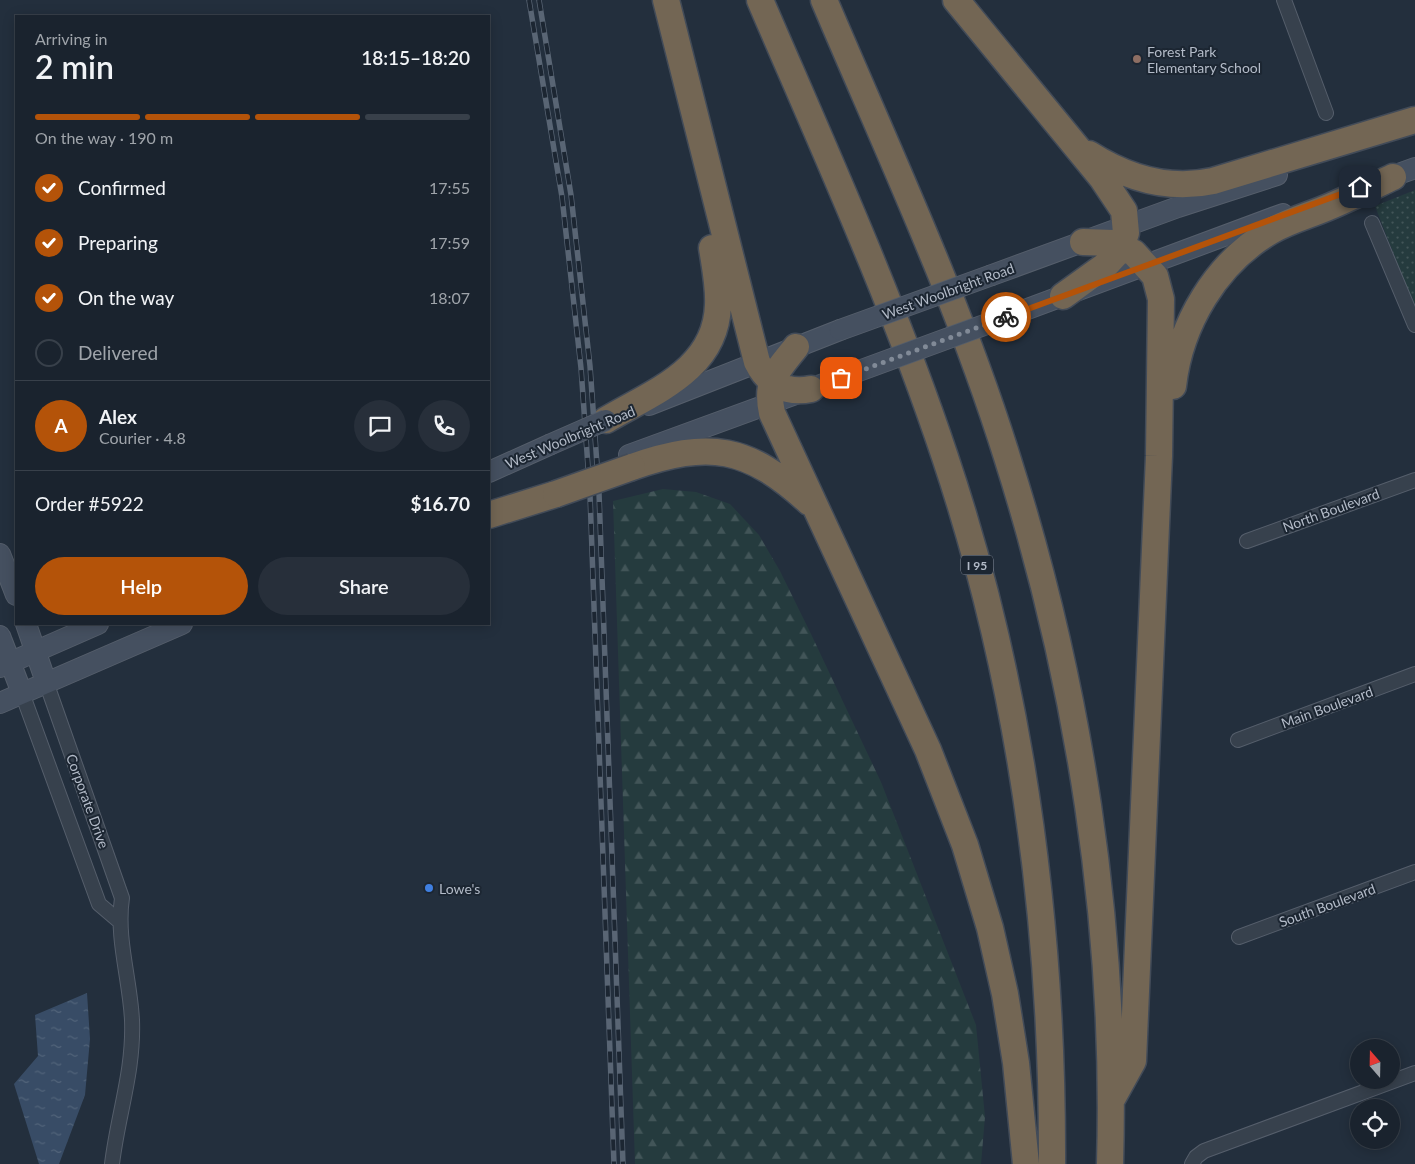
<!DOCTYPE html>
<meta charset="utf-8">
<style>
:root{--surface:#1a232e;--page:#272f3a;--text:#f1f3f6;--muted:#9fa4aa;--line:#38404a;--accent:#b45309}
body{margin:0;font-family:Lato,sans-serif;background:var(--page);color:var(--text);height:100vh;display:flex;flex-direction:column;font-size:19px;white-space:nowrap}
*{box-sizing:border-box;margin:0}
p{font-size:16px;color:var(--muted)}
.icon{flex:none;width:28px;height:28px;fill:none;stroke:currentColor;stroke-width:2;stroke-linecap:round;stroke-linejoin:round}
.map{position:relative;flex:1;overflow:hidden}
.details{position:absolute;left:15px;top:15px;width:475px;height:610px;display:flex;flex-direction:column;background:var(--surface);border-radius:0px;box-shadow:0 2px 12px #0003,0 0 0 1px var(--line)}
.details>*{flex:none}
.needle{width:32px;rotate:340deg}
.controls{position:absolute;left:1350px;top:1039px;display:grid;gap:10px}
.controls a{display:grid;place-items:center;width:50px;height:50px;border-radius:50%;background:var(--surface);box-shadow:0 2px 12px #0003,0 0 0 1px var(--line);font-size:25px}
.pin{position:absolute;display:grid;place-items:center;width:42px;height:42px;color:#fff;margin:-21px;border-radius:10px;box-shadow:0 2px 8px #0006}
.courier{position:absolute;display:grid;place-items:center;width:50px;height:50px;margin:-25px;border:4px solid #b45309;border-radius:50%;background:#fff;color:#222;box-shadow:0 1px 6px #0007}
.headline em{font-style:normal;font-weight:600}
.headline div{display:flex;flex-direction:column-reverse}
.headline{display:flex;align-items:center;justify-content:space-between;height:85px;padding:0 20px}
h1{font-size:32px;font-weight:600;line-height:38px}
.bar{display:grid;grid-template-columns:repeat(4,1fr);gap:8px 5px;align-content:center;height:60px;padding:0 20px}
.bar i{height:6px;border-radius:4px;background:var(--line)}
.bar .active{background:var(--accent)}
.bar p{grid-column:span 4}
.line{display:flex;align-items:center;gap:12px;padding:0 20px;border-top:1px solid var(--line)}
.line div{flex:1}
.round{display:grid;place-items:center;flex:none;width:52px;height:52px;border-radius:26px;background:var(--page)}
ol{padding:0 20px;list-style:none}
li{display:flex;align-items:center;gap:15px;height:55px}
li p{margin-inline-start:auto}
li .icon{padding:5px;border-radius:50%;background:var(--accent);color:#fff;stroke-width:4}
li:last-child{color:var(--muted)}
li i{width:28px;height:28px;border:2px solid var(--line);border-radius:50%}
.cta{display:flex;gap:10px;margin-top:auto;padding:10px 20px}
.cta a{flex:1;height:58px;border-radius:30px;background:var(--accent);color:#fff;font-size:20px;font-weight:600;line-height:58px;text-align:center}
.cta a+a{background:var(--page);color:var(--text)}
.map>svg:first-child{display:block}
</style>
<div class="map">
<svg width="1415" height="1164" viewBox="0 0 1415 1164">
<defs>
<pattern id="grass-dots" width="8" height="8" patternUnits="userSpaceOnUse" patternTransform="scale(1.25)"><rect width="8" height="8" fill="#253b3e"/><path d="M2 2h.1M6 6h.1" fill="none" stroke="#425558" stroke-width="1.8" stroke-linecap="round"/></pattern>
<pattern id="forest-firs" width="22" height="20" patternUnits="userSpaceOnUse" patternTransform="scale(1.25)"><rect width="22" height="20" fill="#253b3e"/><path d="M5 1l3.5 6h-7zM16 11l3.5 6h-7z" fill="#425558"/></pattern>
<pattern id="water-ripples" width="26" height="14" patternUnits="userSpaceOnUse" patternTransform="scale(1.25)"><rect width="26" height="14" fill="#384c66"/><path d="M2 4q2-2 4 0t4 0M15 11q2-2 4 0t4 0" fill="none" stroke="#52647a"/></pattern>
</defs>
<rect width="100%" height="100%" fill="#232f3d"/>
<path fill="url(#grass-dots)" d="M1415,190V309L1375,206Z"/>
<path fill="url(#forest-firs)" d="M663,489L696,492L730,504L759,535L780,571L811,634L881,782L976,1025L985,1117L981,1164H635L613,501Z"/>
<path fill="url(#water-ripples)" d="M87,993L90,1039L85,1095L59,1164H39L14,1084L38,1056L35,1015Z"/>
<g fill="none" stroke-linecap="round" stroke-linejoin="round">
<defs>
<path id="street" d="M1284,0L1326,113
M1372,223L1415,325
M1247,541L1415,480
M46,682L122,898C116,938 130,979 132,1020C134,1071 118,1114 112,1164
M22,693L99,904L119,921
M1238,740L1415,674
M1239,937L1415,872
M1192,1164L1196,1157L1204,1151L1415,1073"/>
<path id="secondary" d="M1379,181L1415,168
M992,275L1178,207L1277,175
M1006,317L1283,214
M649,405L840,330
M629,455L856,372
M489,472L549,445
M0,554L16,595
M26,624L46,682
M0,636L22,693
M0,667L98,624
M0,703L182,624"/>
<path id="highway" d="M666,0L757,362C768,384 786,394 811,389
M760,0C825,151 893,301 945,457C1021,684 1053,925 1052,1164
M824,0C888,151 958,300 1007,457C1079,684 1117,926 1110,1164
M956,0L1102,178L1124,211L1126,233L1120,250L1106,265L1063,296
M1089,154C1127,178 1168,191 1213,181L1415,120
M1083,242L1114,243L1134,253L1155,276L1161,299L1159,456L1133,1061L1112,1099
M796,347C777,371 765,381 772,413L928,750L965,845L990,928L1005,994L1016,1063L1026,1164
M1173,386C1180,324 1216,263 1271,231C1290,220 1311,215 1331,206C1352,197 1372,187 1393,177
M606,420C653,392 716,370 718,305C719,286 715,267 712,248
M632,467C710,440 747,446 809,502
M489,515L556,494"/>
</defs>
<use href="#street" stroke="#555e6b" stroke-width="16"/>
<use href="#secondary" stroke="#555e6b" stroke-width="22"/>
<use href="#highway" stroke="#424b58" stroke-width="29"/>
<use href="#street" stroke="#37414d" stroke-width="14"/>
<use href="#secondary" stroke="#455060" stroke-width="20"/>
<use href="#highway" stroke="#736654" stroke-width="26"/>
<defs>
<path id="rail" d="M529,0L562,197L581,368L590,495L614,1164
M539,0L571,195L590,366L599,493L623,1164"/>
</defs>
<use href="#rail" stroke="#596574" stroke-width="5.5"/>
<use href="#rail" stroke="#1c2632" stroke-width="4" stroke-dasharray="11" stroke-linecap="butt"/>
<defs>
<path id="secondary-bridge" d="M840,330L992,275
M856,372L1006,317
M549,445L606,420"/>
<path id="highway-bridge" d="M556,494L632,467"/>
</defs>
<use href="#secondary-bridge" stroke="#555e6b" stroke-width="22" stroke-linecap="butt"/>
<use href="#highway-bridge" stroke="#424b58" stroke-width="29" stroke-linecap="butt"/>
<use href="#secondary-bridge" stroke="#455060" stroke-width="20"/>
<use href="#highway-bridge" stroke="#736654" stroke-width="26"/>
</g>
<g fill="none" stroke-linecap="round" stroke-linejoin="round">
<path stroke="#818a97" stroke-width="5" stroke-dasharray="0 9" d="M841,378L1006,317"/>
<path stroke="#b45309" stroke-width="6" d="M1006,317L1360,187"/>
</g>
<circle fill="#8d6e63" stroke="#1c2632" stroke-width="2" cx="1137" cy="59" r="5"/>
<circle fill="#3f7fe0" stroke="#1c2632" stroke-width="2" cx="429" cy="888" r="5"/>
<g text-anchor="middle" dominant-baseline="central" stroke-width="4" stroke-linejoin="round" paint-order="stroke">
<rect fill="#1c2632" stroke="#868e9b" stroke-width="1" x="961" y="555.5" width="32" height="19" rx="4"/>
<g font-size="12" font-weight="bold" fill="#b3bbc8">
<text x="977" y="565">I 95</text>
</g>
<g font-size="14" fill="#b3bbc8" stroke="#1c2632" text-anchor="start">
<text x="1147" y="51">Forest Park<tspan x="1147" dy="16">Elementary School</tspan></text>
<text x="439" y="888">Lowe's</text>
</g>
<g font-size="14" fill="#b3bbc8" stroke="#1c2632">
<text transform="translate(948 291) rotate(-20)">West Woolbright Road</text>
<text transform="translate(570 437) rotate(-23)">West Woolbright Road</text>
<text transform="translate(1331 510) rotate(-20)">North Boulevard</text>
<text transform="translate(1327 707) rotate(-20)">Main Boulevard</text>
<text transform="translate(88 801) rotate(70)">Corporate Drive</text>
<text transform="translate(1327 905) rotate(-20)">South Boulevard</text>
</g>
</g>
</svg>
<div class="controls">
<a><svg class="needle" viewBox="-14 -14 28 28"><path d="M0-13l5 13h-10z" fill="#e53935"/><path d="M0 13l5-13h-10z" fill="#9fa4aa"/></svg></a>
<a><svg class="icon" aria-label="locate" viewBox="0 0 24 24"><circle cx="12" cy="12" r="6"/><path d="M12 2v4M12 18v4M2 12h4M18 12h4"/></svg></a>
</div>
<div class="pin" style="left:841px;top:378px;background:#ea580c"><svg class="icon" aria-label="bag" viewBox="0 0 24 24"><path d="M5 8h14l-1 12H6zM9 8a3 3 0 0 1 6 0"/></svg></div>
<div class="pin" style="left:1360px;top:187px;background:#1f2937"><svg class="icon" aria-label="home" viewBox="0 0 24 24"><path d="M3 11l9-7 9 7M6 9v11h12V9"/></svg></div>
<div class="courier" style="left:1006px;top:317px"><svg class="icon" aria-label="bike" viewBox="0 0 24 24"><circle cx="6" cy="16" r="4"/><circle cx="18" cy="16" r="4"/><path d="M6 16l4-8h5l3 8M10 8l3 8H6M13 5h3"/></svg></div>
<section class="details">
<div class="headline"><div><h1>2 min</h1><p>Arriving in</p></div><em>18:15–18:20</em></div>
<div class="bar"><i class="active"></i><i class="active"></i><i class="active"></i><i></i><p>On the way · 190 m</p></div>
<ol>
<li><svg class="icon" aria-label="check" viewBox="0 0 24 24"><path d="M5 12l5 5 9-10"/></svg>Confirmed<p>17:55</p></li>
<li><svg class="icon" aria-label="check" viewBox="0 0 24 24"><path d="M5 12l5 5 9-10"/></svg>Preparing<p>17:59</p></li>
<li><svg class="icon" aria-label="check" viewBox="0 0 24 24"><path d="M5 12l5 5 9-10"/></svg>On the way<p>18:07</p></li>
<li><i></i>Delivered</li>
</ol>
<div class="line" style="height:90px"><b class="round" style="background:var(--accent);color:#fff">A</b><div><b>Alex</b><p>Courier · 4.8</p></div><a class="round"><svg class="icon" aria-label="chat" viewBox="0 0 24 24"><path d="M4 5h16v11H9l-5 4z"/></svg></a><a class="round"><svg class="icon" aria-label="phone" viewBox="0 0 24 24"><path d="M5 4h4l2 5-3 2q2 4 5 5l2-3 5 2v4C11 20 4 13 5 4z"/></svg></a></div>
<div class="line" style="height:65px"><div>Order #5922</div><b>$16.70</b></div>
<div class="cta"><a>Help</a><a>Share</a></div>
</section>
</div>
